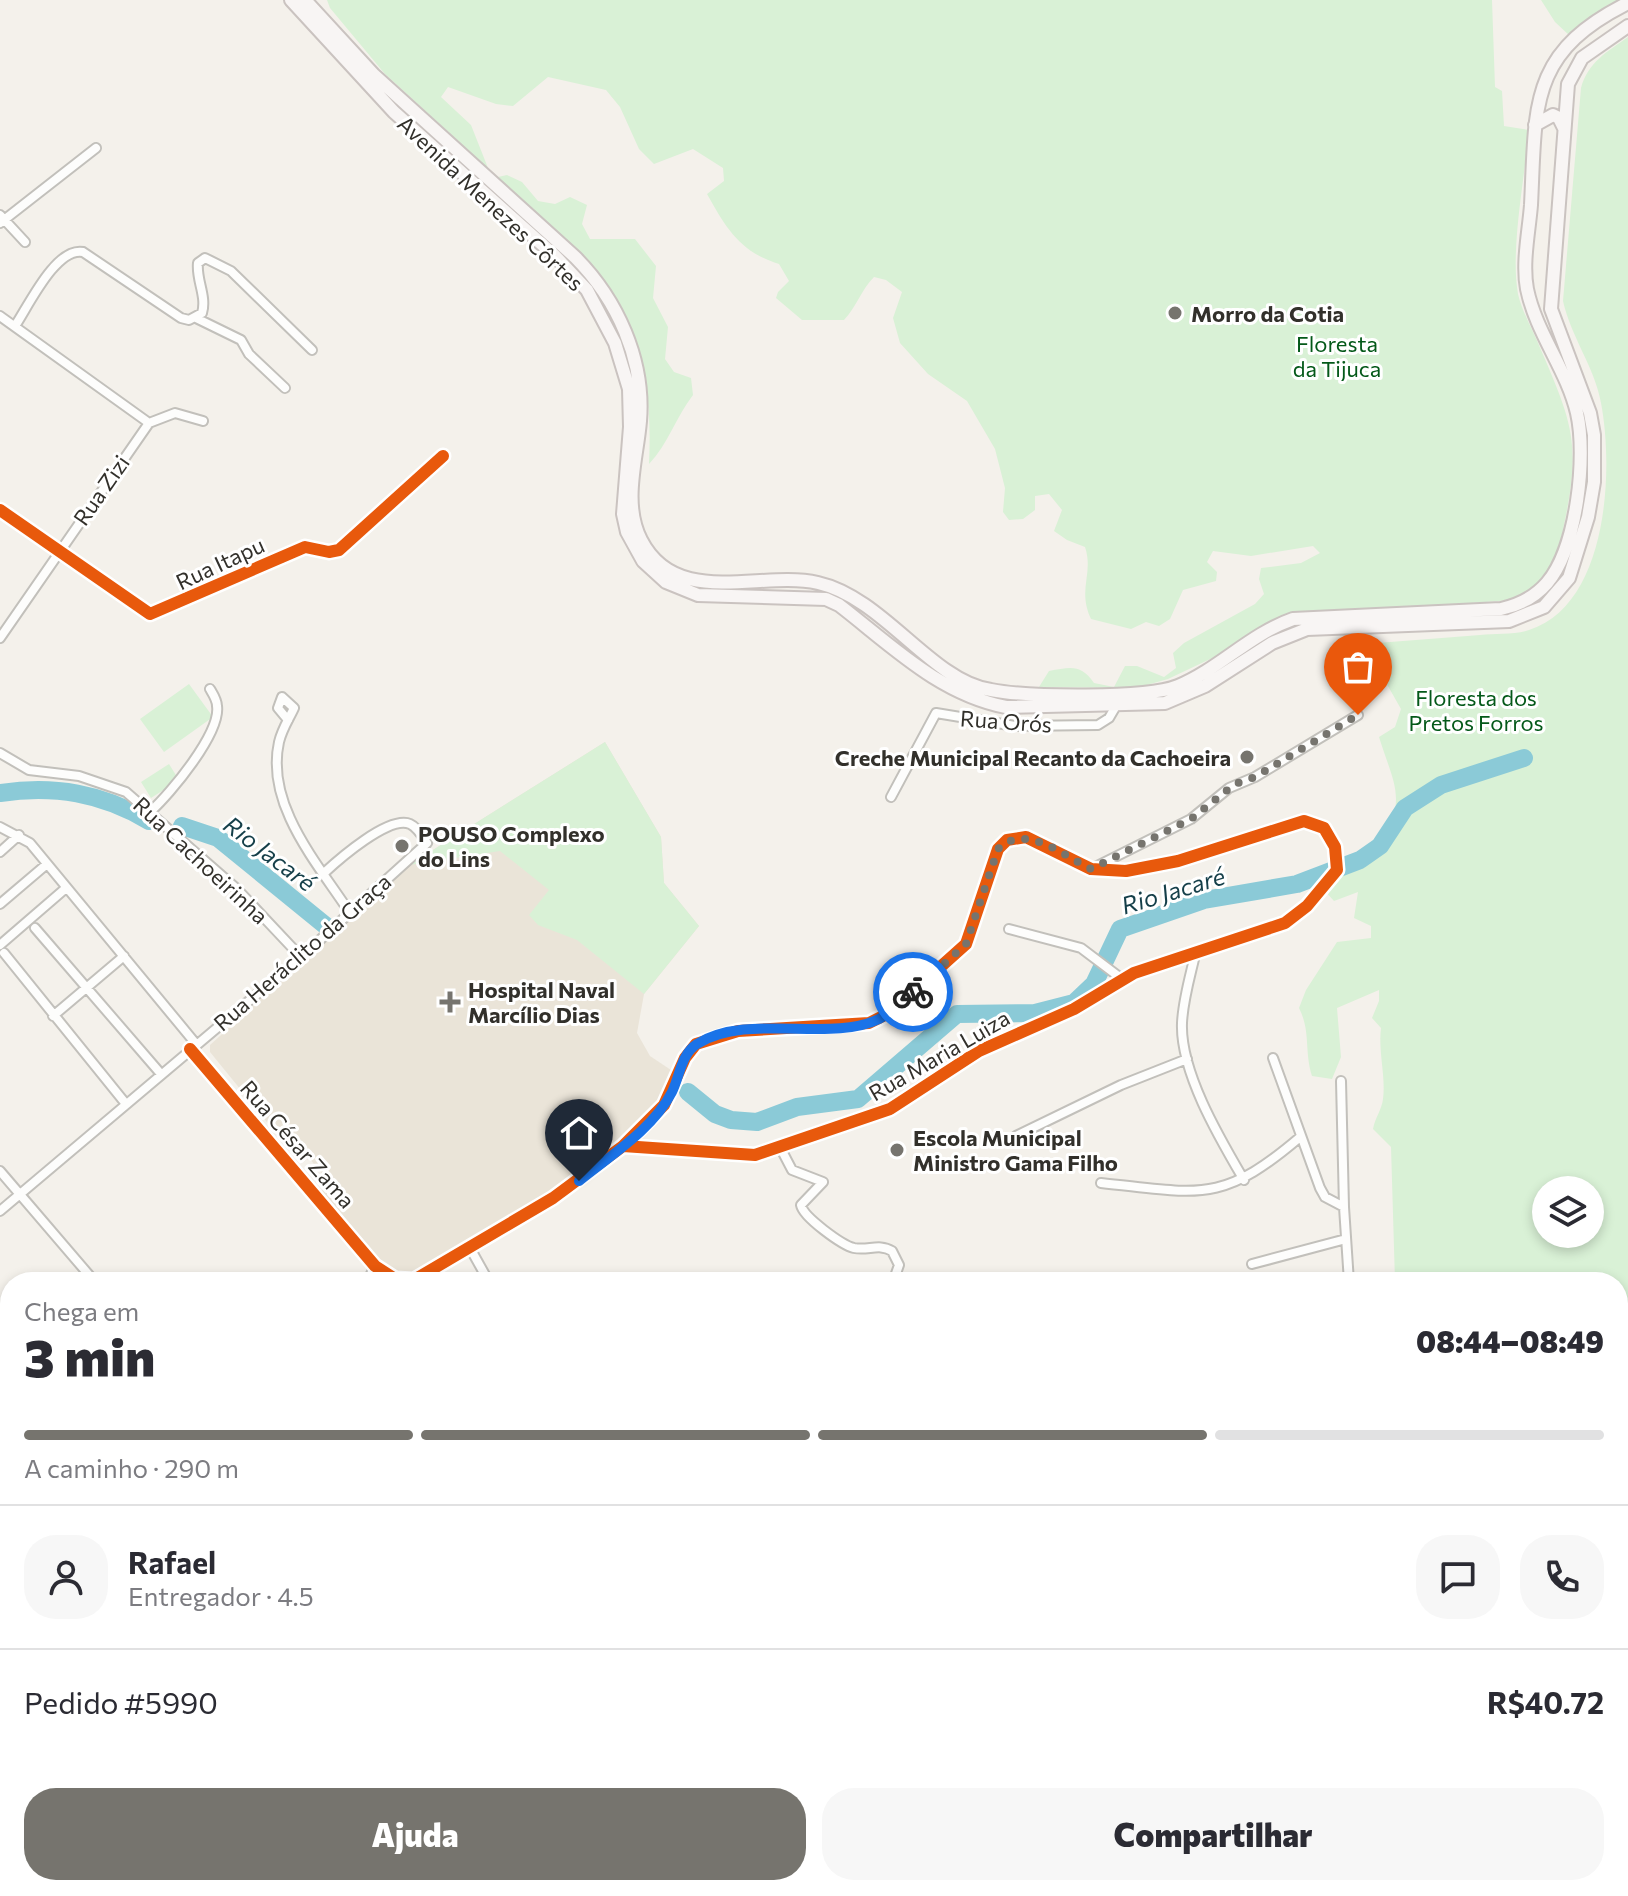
<!DOCTYPE html>
<html lang="pt">
<meta charset="utf-8">
<style>
:root{--surface:#fff;--page:#f7f7f7;--text:#2b2b33;--muted:#7c7c81;--line:#e1e1e2;--accent:#76746e}
body{margin:0;font-family:Commissioner,sans-serif;background:var(--page);color:var(--text);height:100vh;display:flex;flex-direction:column;font-size:30px;white-space:nowrap}
*{box-sizing:border-box;margin:0}
p{font-size:26px;color:var(--muted)}
.icon{flex:none;width:44px;height:44px;fill:none;stroke:currentColor;stroke-width:2;stroke-linecap:round;stroke-linejoin:round}
.map{position:relative;flex:1;overflow:hidden}
.panel{position:absolute;left:0px;top:1272px;width:1628px;height:624px;display:flex;flex-direction:column;background:var(--surface);border-radius:32px 32px 0 0;box-shadow:0 4px 12px #0003}
.panel>*{flex:none}
.fabs{position:absolute;left:1532px;top:1176px;display:grid;gap:16px}
.fabs a{display:grid;place-items:center;width:72px;height:72px;border-radius:50%;background:var(--surface);box-shadow:0 4px 12px #0003;font-size:40px}
.pin{position:absolute;display:grid;place-items:center;width:68px;height:68px;color:#fff;margin:-82px -34px;border-radius:50% 50% 50% 0;rotate:-45deg;box-shadow:0 0 8px #0007}
.pin .icon{rotate:45deg}
.courier{position:absolute;display:grid;place-items:center;width:80px;height:80px;margin:-40px;border:6px solid #1a73e8;border-radius:50%;background:#fff;color:#222;box-shadow:0 2px 10px #0007}
.summary em{font-style:normal;font-weight:800}
.summary div{display:flex;flex-direction:column-reverse}
.summary{display:flex;align-items:center;justify-content:space-between;height:136px;padding:0 24px}
h1{font-size:52px;font-weight:800;line-height:60px}
.bar{display:grid;grid-template-columns:repeat(4,1fr);gap:12px 8px;align-content:center;height:96px;padding:0 24px}
.bar i{height:10px;border-radius:6px;background:var(--line)}
.bar .on{background:var(--accent)}
.bar p{grid-column:span 4}
.line{display:flex;align-items:center;gap:20px;padding:0 24px;border-top:2px solid var(--line)}
.line div{flex:1}
.round{display:grid;place-items:center;flex:none;width:84px;height:84px;border-radius:32px;background:var(--page)}
.action{display:flex;gap:16px;margin-top:auto;padding:16px 24px}
.action a{flex:1;height:92px;border-radius:32px;background:var(--accent);color:#fff;font-size:32px;font-weight:800;line-height:92px;text-align:center}
.action a+a{background:var(--page);color:var(--text)}
.map>svg:first-child{display:block}
</style>
<div class="map">
<svg width="1628" height="1896" viewBox="0 0 1628 1896">
<rect width="100%" height="100%" fill="#f4f1eb"/>
<path fill="#eae4d8" d="M605,742L661,837L664,883L699,926L644,994L637,1033L650,1056L674,1072L660,1099L634,1129L578,1175L419,1272H400L383,1263L322,1191L330,1183L309,1158L301,1164L210,1052V1045L409,865Z"/>
<path fill="#d9f1d6" fill-rule="evenodd" d="M327,0H1492L1495,87L1502,91L1504,126L1529,130C1525,177 1510,249 1518,294C1522,312 1534,332 1541,350C1573,424 1581,445 1564,525C1557,561 1547,585 1512,600L1284,617L1225,652L1168,679L1136,688L1039,687L1049,671C1071,667 1081,664 1094,683L1114,687L1125,666H1137L1164,677L1176,668L1173,653L1184,643L1255,604L1264,594L1259,579L1261,568L1301,563L1320,553L1313,546L1251,556L1213,551L1207,562L1217,572L1216,581L1183,590L1170,619L1159,626L1146,622L1131,629L1091,619C1077,589 1094,574 1085,547L1067,540L1054,531L1062,510L1049,494L1035,496V510L1023,519L1009,520L1003,512L1005,488L995,449L967,401L928,374L900,343L893,318L902,292L886,280L874,277C861,290 857,306 844,320H802L776,298L778,292L789,281L779,264C740,252 726,228 707,194L724,181L723,168L693,149L654,164L639,149L620,107L606,90L548,77L513,106L496,104L448,87L441,97L471,125L488,168L498,177L507,175L522,182L538,201L555,204L570,197L587,205L582,224L590,239H635L656,266L653,298L668,327L665,359L674,372L691,378L693,395C676,417 668,444 649,464C653,377 640,321 581,253L385,74L330,8Z
M1541,0H1624L1570,36L1555,22Z
M1628,37V1896H1088L1083,1886H1618V1282L1395,1281L1391,1147L1373,1129C1375,1118 1382,1109 1383,1099C1386,1076 1378,1052 1381,1028L1372,1018L1379,1001V990L1337,1008L1341,1057L1332,1079L1312,1076C1304,1050 1311,1032 1299,1008L1306,990L1337,942L1371,938V926L1354,918L1358,892L1334,901L1323,889L1347,860L1380,848C1407,797 1395,788 1379,737L1395,727L1401,709L1364,644C1403,641 1442,638 1480,635C1495,633 1514,635 1529,630C1608,605 1614,470 1601,403C1595,368 1571,337 1563,301L1581,88C1588,62 1607,52 1628,37ZM1546,1190H1590V1234H1546Z
M189,684L213,717L164,752L140,719Z
M605,742L661,837L664,883L699,926L644,994L577,940L538,925L529,915L549,890L500,851L409,865Z
M169,764L179,780L151,798L141,782Z
M883,1886H1037L1032,1896H882Z"/>
<g fill="none" stroke-linecap="round" stroke-linejoin="round">
<path stroke="#8bcad7" stroke-width="18" d="M0,793C54,785 102,793 149,821
M182,826L218,838L326,926
M688,1092L715,1114L731,1120L757,1122L797,1107L858,1099L957,1014L1035,1013L1074,1003L1094,984L1120,929L1204,900L1297,884L1360,860L1380,846L1405,808L1441,785L1524,758"/>
<defs>
<path id="street" d="M0,215L25,242
M0,223L96,148
M0,316L149,423
M196,318L241,340L249,354L285,388
M15,326C29,305 56,247 83,252L181,318L189,320L202,313C207,296 196,280 198,263L205,258L231,271L312,350
M0,510L150,614L305,547L329,552L339,550L443,456
M0,638L149,423L175,413L203,421
M288,720L278,708L282,697L294,708C289,719 282,729 279,742C265,805 318,864 350,913
M0,753L29,770L79,776L126,792L237,889L301,957
M891,797L936,713L1015,726L1098,725L1109,718L1116,706
M151,811C170,794 221,733 217,706C217,700 213,694 210,689
M0,827L30,843L196,1044
M0,852L19,835
M1093,868L1191,819L1229,788L1255,777L1358,715
M0,904L47,864
M35,928L161,1074
M1009,929L1081,948L1122,979
M0,945L66,888
M4,953L126,1104
M1195,955C1190,977 1183,1000 1182,1023C1180,1072 1220,1139 1244,1180
M53,1016L124,956
M190,1049L375,1266L395,1279L414,1280L553,1198L623,1146L664,1105L685,1058L696,1044L738,1031L869,1023L889,1013L966,944L998,849L1007,840L1026,837L1091,869L1126,871L1178,861L1304,821L1324,828L1335,847L1337,870L1307,906L1285,923L1134,973L1074,1009L979,1051L890,1109L755,1155L623,1146
M1273,1058L1320,1188L1325,1197L1344,1207L1349,1282
M1341,1081L1344,1207
M1016,1136L1121,1085L1187,1059
M781,1149L792,1170L823,1182L801,1205C803,1217 842,1245 854,1248C868,1251 879,1243 892,1251L899,1265L893,1282
M0,1171L95,1282
M1101,1183C1199,1193 1220,1205 1299,1138
M0,1211L301,957L427,843C423,837 417,827 410,824C389,815 338,860 324,873
M470,1248L489,1282
M1252,1264L1346,1239
M367,1282L375,1266
M5,1413L10,1434
M0,1463L10,1439
M0,1758L10,1762
M282,1886L301,1896
M437,1896L451,1886
M691,1896L726,1887"/>
<path id="secondary" d="M0,1411L10,1416
M26,1896L32,1886
M239,1896L245,1886"/>
<path id="primary" d="M291,0L394,112L555,256L587,290L615,343L629,389L630,427L623,514L627,532L643,561L666,582L698,595L826,599L839,605C891,645 939,694 1006,707L1165,703L1205,686L1272,643L1307,629L1509,621L1544,607L1569,578L1588,517L1594,482V435L1590,413L1551,309L1568,84L1582,58L1628,26
M305,0L374,75L575,257C617,299 645,360 640,421C637,459 622,503 641,540C676,609 760,570 818,583C867,594 907,644 947,671C960,680 976,688 991,690C1027,697 1146,699 1178,686C1219,669 1250,634 1293,619L1501,609C1519,605 1535,597 1547,583C1577,548 1587,456 1577,413C1567,370 1536,333 1527,289C1522,263 1529,231 1531,205C1536,106 1528,53 1628,3
M1535,125L1553,115L1559,118L1564,128"/>
</defs>
<use href="#street" stroke="#c2c0bb" stroke-width="12"/>
<use href="#secondary" stroke="#c2c0bb" stroke-width="15"/>
<use href="#primary" stroke="#cac3c0" stroke-width="16"/>
<use href="#street" stroke="#fdfdfc" stroke-width="8"/>
<use href="#secondary" stroke="#fdfdfc" stroke-width="11"/>
<use href="#primary" stroke="#f8f5f4" stroke-width="12"/>
<defs>
<path id="cycleway" d="M0,510L150,614L305,547L329,552L339,550L443,456
M190,1049L375,1266L395,1279L414,1280L553,1198L623,1146L664,1105L685,1058L696,1044L738,1031L869,1023L889,1013L966,944L998,849L1007,840L1026,837L1091,869L1126,871L1178,861L1304,821L1324,828L1335,847L1337,870L1307,906L1285,923L1134,973L1074,1009L979,1051L890,1109L755,1155L623,1146"/>
</defs>
<use href="#cycleway" stroke="#fff" stroke-width="17"/>
<use href="#cycleway" stroke="#e8590c" stroke-width="12"/>
</g>
<g fill="none" stroke-linecap="round" stroke-linejoin="round">
<path stroke="#76746e" stroke-width="8" stroke-dasharray="0 14.4" d="M913,992L966,944L998,849C1025,822 1064,856 1091,869L1191,819L1235,784L1255,777L1358,715"/>
<path stroke="#1a73e8" stroke-width="10" d="M579,1181C611,1155 653,1129 672,1092C680,1076 681,1054 697,1044C748,1012 830,1043 879,1019C892,1012 903,1002 913,992"/>
</g>
<g fill="#76746e" stroke="#fff" stroke-width="3">
<circle cx="1175" cy="313" r="8"/>
<circle cx="1247" cy="757" r="8"/>
<circle cx="402" cy="846" r="8"/>
<path d="M446 990h8v8h8v8h-8v8h-8v-8h-8v-8h8z"/>
<circle cx="897" cy="1150" r="8"/>
</g>
<g text-anchor="middle" dominant-baseline="central" stroke-width="6" stroke-linejoin="round" paint-order="stroke">
<g font-size="22" fill="#32302b" stroke="#fff">
<text transform="translate(491 203) rotate(43)">Avenida Menezes Côrtes</text>
<text transform="translate(101 490) rotate(-55)">Rua Zizi</text>
<text transform="translate(220 563) rotate(-25)">Rua Itapu</text>
<text transform="translate(1006 721) rotate(4)">Rua Orós</text>
<text transform="translate(201 860) rotate(43)">Rua Cachoeirinha</text>
<text transform="translate(302 952) rotate(-41)">Rua Heráclito da Graça</text>
<text transform="translate(939 1055) rotate(-30)">Rua Maria Luiza</text>
<text transform="translate(298 1144) rotate(49)">Rua César Zama</text>
</g>
<g font-size="22" font-weight="bold" fill="#32302b" stroke="#fff" text-anchor="start">
<text x="1191" y="313">Morro da Cotia</text>
<text x="1231" y="757" text-anchor="end">Creche Municipal Recanto da Cachoeira</text>
<text x="418" y="833">POUSO Complexo<tspan x="418" dy="25">do Lins</tspan></text>
<text x="468" y="989">Hospital Naval<tspan x="468" dy="25">Marcílio Dias</tspan></text>
<text x="913" y="1137">Escola Municipal<tspan x="913" dy="25">Ministro Gama Filho</tspan></text>
</g>
<g font-size="22" fill="#045919" stroke="#fff">
<text x="1337" y="343">Floresta<tspan x="1337" dy="25">da Tijuca</tspan></text>
<text x="1476" y="697">Floresta dos<tspan x="1476" dy="25">Pretos Forros</tspan></text>
</g>
<g font-size="24" font-style="italic" fill="#153f49" stroke="#fff">
<text transform="translate(270 853) rotate(37)">Rio Jacaré</text>
<text transform="translate(1173 890) rotate(-17)">Rio Jacaré</text>
</g>
</g>
</svg>
<div class="fabs">
<a><svg class="icon" aria-label="layers" viewBox="0 0 24 24"><path d="M12 4l9 5-9 5-9-5zM3 14l9 5 9-5"/></svg></a>
</div>
<div class="pin" style="left:1358px;top:715px;background:#ea580c"><svg class="icon" aria-label="bag" viewBox="0 0 24 24"><path d="M5 8h14l-1 12H6zM9 8a3 3 0 0 1 6 0"/></svg></div>
<div class="pin" style="left:579px;top:1181px;background:#1f2937"><svg class="icon" aria-label="home" viewBox="0 0 24 24"><path d="M3 11l9-7 9 7M6 9v11h12V9"/></svg></div>
<div class="courier" style="left:913px;top:992px"><svg class="icon" aria-label="bike" viewBox="0 0 24 24"><circle cx="6" cy="16" r="4"/><circle cx="18" cy="16" r="4"/><path d="M6 16l4-8h5l3 8M10 8l3 8H6M13 5h3"/></svg></div>
<section class="panel">
<div class="summary"><div><h1>3 min</h1><p>Chega em</p></div><em>08:44–08:49</em></div>
<div class="bar"><i class="on"></i><i class="on"></i><i class="on"></i><i></i><p>A caminho · 290 m</p></div>
<div class="line" style="height:144px"><a class="round"><svg class="icon" aria-label="person" viewBox="0 0 24 24"><circle cx="12" cy="8" r="4"/><path d="M4 21q1-7 8-7t8 7"/></svg></a><div><b>Rafael</b><p>Entregador · 4.5</p></div><a class="round"><svg class="icon" aria-label="chat" viewBox="0 0 24 24"><path d="M4 5h16v11H9l-5 4z"/></svg></a><a class="round"><svg class="icon" aria-label="phone" viewBox="0 0 24 24"><path d="M5 4h4l2 5-3 2q2 4 5 5l2-3 5 2v4C11 20 4 13 5 4z"/></svg></a></div>
<div class="line" style="height:104px"><div>Pedido #5990</div><b>R$40.72</b></div>
<div class="action"><a>Ajuda</a><a>Compartilhar</a></div>
</section>
</div>
